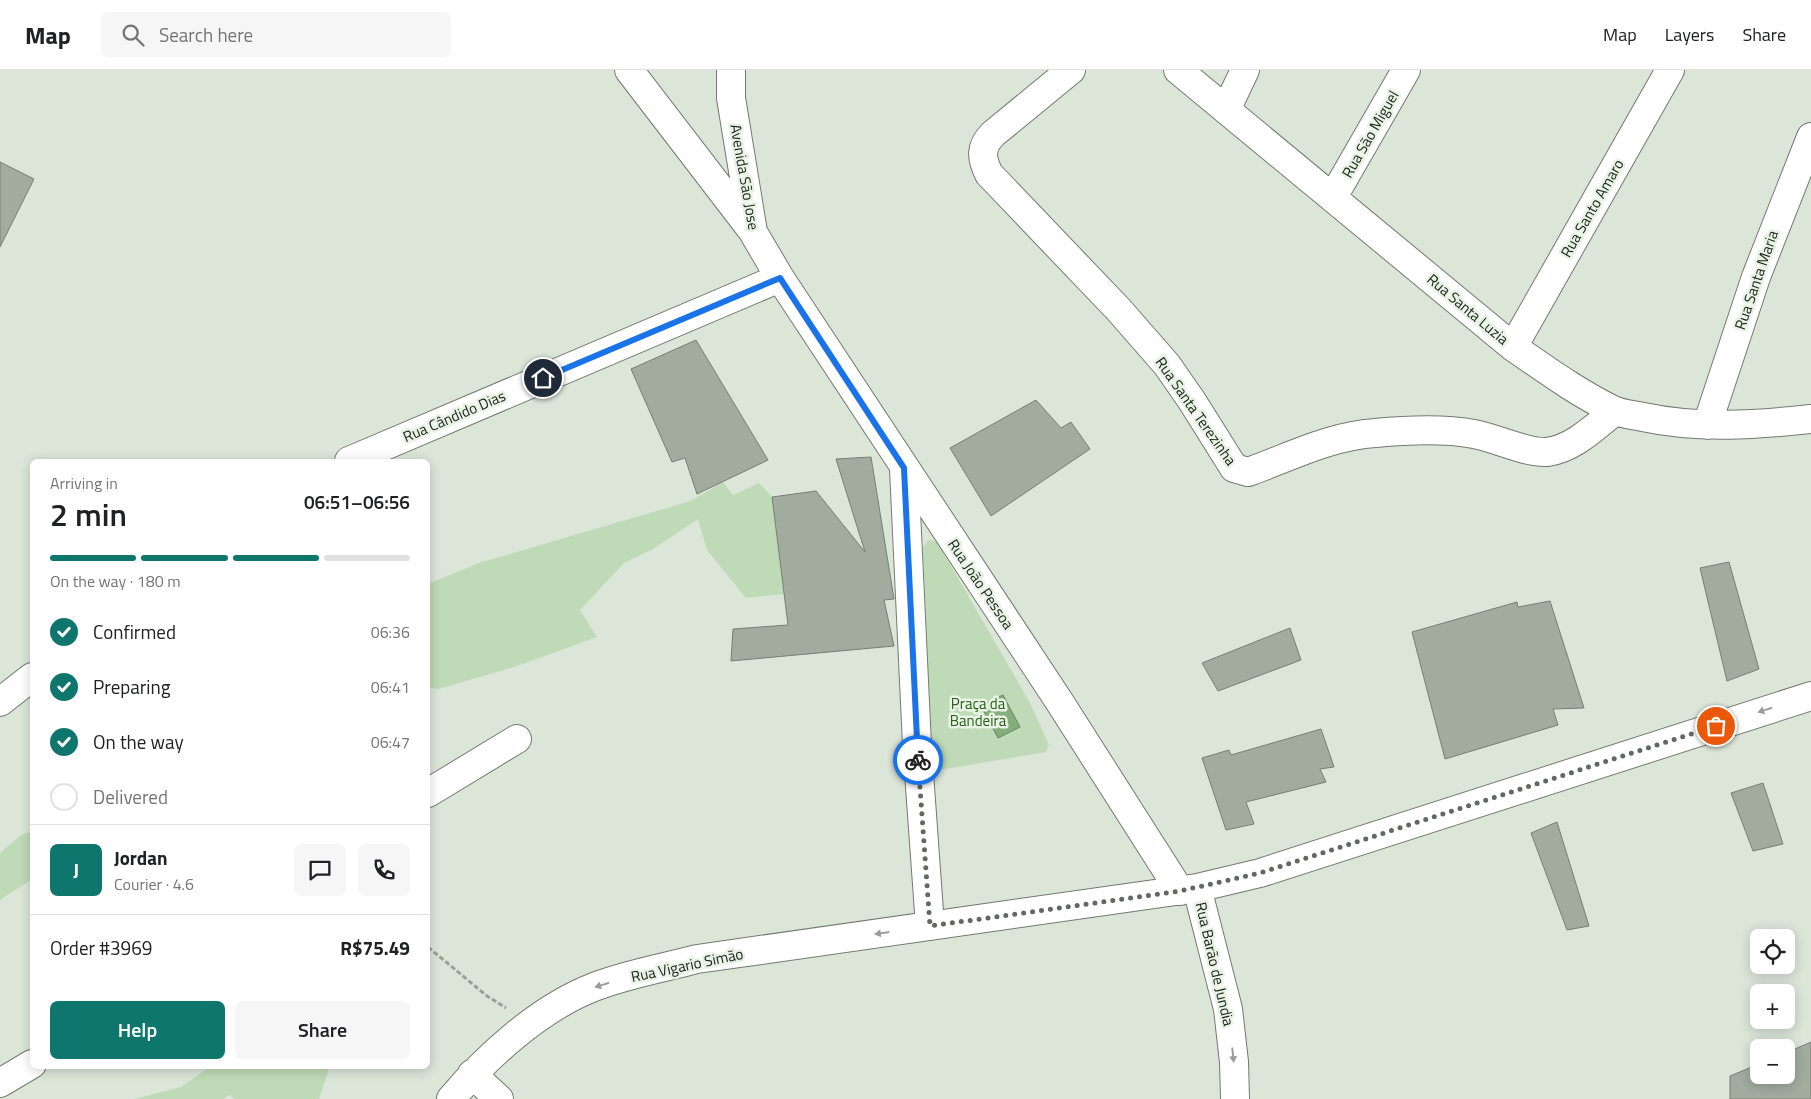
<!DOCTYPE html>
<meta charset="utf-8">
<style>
:root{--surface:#fff;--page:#f6f6f6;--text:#202124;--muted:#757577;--line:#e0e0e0;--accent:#0f766e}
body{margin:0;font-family:"Titillium Web",sans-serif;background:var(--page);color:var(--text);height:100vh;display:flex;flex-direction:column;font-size:19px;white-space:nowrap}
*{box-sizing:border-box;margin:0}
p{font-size:16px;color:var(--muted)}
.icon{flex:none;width:28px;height:28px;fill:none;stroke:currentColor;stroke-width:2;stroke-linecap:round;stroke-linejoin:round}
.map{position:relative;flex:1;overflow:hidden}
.drawer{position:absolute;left:30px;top:389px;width:400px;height:610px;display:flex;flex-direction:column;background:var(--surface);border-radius:8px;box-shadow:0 2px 12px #0003}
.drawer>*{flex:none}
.tools{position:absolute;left:1750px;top:859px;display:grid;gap:10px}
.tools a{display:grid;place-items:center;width:45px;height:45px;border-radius:8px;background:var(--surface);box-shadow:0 2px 12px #0003;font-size:25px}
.pin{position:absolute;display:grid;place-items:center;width:42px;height:42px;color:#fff;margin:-21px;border:2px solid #fff;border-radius:50%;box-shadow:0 1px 5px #0007}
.courier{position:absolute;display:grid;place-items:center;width:50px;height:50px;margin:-25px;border:4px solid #1a73e8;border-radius:50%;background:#fff;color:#222;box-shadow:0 1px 6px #0007}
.overview em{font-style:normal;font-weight:600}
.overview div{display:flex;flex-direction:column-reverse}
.overview{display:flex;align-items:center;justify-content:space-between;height:85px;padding:0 20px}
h1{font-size:32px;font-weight:600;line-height:38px}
.bar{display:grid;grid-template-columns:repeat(4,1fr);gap:8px 5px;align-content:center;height:60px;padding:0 20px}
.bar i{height:6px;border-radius:4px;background:var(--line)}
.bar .current{background:var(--accent)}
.bar p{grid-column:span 4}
.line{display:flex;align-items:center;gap:12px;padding:0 20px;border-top:1px solid var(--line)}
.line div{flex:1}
.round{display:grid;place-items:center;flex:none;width:52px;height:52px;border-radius:8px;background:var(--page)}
ol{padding:0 20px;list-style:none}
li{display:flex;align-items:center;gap:15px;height:55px}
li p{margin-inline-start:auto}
li .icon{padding:5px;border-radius:50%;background:var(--accent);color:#fff;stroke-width:4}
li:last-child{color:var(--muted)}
li i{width:28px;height:28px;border:2px solid var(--line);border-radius:50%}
.button{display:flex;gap:10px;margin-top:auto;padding:10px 20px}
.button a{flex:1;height:58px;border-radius:8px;background:var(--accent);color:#fff;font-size:20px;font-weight:600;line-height:58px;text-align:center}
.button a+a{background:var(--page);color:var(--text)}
header{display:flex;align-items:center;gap:30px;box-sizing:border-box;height:70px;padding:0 25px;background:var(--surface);border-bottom:1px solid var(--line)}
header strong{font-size:24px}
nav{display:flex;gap:28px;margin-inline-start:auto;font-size:18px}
.search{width:350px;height:45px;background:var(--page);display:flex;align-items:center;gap:12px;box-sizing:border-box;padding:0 18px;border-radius:8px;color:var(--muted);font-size:19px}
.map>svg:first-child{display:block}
</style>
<header>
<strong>Map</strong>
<div class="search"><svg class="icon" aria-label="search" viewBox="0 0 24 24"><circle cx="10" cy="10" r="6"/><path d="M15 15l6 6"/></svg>Search here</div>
<nav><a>Map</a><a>Layers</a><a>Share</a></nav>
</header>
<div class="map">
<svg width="1811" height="1029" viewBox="0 0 1811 1029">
<rect width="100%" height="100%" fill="#dbe5d8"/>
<path fill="#bfdab7" d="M723,412L733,425L759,413L772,427L784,524L746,528L707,480L698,449L653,479L624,493L580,540L597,567L514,597L438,619L428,618V514L479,493L691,431Z
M929,470L937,472L1029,631L1049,675L1046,682L939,700L932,695L923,477Z
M32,761V809L0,830V783L21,765Z
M211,996H330L319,1029H235L229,1025L223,1029H135L181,1017Z"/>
<path fill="#86ae7b" stroke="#688560" d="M1003,625L1020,657L998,668L981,636Z"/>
<path fill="#a1ab9e" stroke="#767f73" d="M0,92L34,109L0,177Z
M696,270L768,390L697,424L685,388L672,392L631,299Z
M1036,330L1061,358L1071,352L1090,379L991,446L950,378Z
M871,387L894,529L884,530L894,576L731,591L733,559L788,555L772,427L816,421L865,482L836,389Z
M1729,492L1759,599L1727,611L1700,498Z
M1550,531L1584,638L1553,639L1558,655L1445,689L1412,562L1517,532L1518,537Z
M1290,558L1301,590L1218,621L1202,593Z
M1321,659L1334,697L1320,699L1326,712L1246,732L1254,754L1226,760L1202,688L1229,680L1231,685Z
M1763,713L1783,774L1753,781L1731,723Z
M1557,752L1589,856L1567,860L1531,763Z
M1811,972V1029H1730V1006L1759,994V1005H1786V983Z"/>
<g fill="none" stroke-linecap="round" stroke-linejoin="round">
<defs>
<path id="minor" d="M629,0L751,159
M731,0V28L753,162L780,208L1059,631L1180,821
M1071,0L993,64C980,77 981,88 989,104L1119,240L1167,295L1192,331L1234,398L1248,402C1290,387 1330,366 1375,363C1407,360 1442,358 1474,364C1496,368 1525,383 1547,382C1573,379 1596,356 1615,341
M1178,0L1513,277C1545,299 1578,323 1613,340C1622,344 1634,345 1643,347C1699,359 1755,355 1811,349
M1226,40L1245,0
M1333,127L1406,0
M1513,277L1670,0
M1707,355L1756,207L1811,67
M349,391L780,208
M904,399L917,675L930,856
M0,632L32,607
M428,723L517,669
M1197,818L1228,939L1234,992L1235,1029
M472,1004L499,1029
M0,1013L32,994
M451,1029C488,985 540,938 594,917C627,904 663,898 697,889L1197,818L1260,803L1811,626"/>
</defs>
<use href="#minor" stroke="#727b6f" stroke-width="30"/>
<path stroke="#9aa298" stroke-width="3" stroke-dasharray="5 2.5" stroke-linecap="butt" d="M428,877L487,926L506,938"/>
<use href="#minor" stroke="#fff" stroke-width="28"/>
</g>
<defs><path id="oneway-solid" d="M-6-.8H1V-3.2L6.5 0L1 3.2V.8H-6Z" transform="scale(1.25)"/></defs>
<g fill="#9b9c9b">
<use href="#oneway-solid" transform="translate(1765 640) rotate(162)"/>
<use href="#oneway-solid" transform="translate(882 863) rotate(172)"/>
<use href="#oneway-solid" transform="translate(602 915) rotate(162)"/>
<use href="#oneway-solid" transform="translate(1233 985) rotate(84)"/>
</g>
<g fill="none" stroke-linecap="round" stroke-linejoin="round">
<path stroke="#626860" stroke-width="5" stroke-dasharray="0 9" d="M918,690L930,856L1180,821L1260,803L1716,656"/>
<path stroke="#1a73e8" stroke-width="6" d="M543,308L780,208L904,398L918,690"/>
</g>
<g text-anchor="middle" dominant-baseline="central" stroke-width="5" stroke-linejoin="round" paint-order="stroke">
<g font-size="15" fill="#212420" stroke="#e8f3e5">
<text transform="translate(1370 64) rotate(-60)">Rua São Miguel</text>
<text transform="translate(745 107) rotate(80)">Avenida São Jose</text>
<text transform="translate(1592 138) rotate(-60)">Rua Santo Amaro</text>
<text transform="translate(1756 210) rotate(-71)">Rua Santa Maria</text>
<text transform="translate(1468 239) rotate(40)">Rua Santa Luzia</text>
<text transform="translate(1196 341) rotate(55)">Rua Santa Terezinha</text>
<text transform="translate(454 346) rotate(-23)">Rua Cândido Dias</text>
<text transform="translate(981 514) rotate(56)">Rua João Pessoa</text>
<text transform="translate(1215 894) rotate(77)">Rua Barão de Jundia</text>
<text transform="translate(687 895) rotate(-12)">Rua Vigario Simão</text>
</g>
<g font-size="15" fill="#2a5d19" stroke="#e8f3e5">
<text x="978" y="633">Praça da<tspan x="978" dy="17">Bandeira</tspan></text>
</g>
</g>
</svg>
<div class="tools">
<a><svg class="icon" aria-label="locate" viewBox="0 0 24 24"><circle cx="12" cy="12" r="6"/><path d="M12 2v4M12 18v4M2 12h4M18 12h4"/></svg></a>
<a>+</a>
<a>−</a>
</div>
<div class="pin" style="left:1716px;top:656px;background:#ea580c"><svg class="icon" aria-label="bag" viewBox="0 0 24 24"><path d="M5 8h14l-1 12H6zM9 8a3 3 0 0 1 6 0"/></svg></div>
<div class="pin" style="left:543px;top:308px;background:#1f2937"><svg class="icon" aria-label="home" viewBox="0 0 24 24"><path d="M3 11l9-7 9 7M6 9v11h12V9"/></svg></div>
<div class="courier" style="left:918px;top:690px"><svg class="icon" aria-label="bike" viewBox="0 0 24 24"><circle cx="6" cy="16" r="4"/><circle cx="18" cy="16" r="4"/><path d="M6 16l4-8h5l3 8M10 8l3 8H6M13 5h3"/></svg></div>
<section class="drawer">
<div class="overview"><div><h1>2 min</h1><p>Arriving in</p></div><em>06:51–06:56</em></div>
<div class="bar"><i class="current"></i><i class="current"></i><i class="current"></i><i></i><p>On the way · 180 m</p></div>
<ol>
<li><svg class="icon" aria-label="check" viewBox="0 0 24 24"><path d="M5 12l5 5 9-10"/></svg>Confirmed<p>06:36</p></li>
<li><svg class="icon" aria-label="check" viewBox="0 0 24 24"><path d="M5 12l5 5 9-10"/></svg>Preparing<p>06:41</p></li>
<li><svg class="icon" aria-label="check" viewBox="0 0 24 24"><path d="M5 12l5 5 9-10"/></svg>On the way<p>06:47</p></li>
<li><i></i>Delivered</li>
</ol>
<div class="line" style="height:90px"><b class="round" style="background:var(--accent);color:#fff">J</b><div><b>Jordan</b><p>Courier · 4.6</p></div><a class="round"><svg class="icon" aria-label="chat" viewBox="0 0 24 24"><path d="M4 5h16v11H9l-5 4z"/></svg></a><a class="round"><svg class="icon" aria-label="phone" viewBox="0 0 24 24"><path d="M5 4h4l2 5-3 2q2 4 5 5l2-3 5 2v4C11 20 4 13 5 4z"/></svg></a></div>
<div class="line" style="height:65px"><div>Order #3969</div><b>R$75.49</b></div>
<div class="button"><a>Help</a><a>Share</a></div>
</section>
</div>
